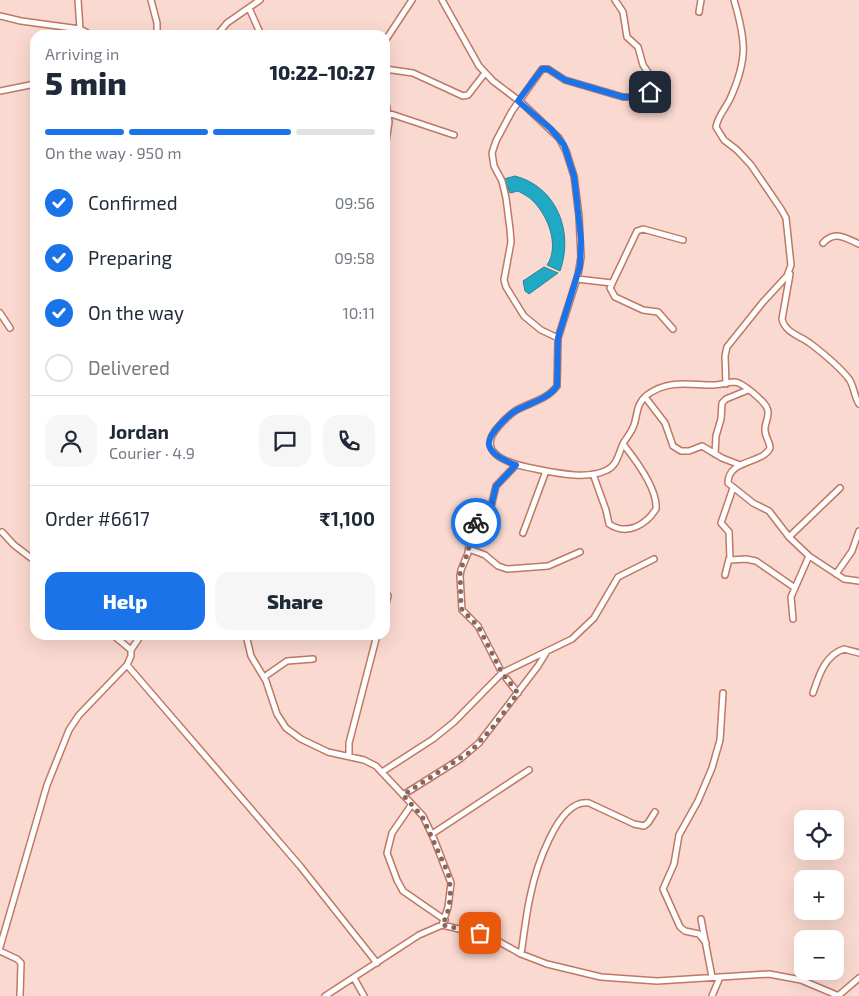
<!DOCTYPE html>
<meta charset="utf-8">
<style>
:root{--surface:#fff;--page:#f6f6f7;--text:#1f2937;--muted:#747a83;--line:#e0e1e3;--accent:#1a73e8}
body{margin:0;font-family:"Exo 2",sans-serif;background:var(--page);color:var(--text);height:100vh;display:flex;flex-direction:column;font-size:19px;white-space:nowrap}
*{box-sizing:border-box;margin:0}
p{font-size:16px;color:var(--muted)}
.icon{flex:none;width:28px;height:28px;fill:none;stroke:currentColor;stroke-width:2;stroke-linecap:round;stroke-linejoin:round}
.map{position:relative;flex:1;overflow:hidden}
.panel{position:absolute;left:30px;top:30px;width:360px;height:610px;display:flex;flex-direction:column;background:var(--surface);border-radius:15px;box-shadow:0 5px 20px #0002}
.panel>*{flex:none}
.tools{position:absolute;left:794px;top:810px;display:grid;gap:10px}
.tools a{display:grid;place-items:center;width:50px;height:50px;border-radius:10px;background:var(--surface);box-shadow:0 5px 20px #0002;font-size:25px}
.pin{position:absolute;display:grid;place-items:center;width:42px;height:42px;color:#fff;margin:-21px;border-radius:10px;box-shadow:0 2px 8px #0006}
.courier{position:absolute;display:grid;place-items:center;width:50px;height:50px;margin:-25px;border:4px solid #1a73e8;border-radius:50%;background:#fff;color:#222;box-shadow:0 1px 6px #0007}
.headline em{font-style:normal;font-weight:800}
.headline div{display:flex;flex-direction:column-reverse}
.headline{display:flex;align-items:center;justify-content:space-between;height:85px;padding:0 15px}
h1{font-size:32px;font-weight:800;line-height:38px}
.bar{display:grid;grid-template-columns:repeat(4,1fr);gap:8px 5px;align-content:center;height:60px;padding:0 15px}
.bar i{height:6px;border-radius:4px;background:var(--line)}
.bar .selected{background:var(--accent)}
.bar p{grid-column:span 4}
.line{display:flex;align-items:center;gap:12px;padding:0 15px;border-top:1px solid var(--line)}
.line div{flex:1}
.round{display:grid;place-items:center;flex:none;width:52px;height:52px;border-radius:15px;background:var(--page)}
ol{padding:0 15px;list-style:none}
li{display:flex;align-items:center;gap:15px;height:55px}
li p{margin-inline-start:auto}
li .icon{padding:5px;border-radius:50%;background:var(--accent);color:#fff;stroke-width:4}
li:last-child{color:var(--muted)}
li i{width:28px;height:28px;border:2px solid var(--line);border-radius:50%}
.primary-button{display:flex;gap:10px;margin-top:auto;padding:10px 15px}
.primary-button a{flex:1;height:58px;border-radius:15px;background:var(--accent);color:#fff;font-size:20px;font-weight:800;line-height:58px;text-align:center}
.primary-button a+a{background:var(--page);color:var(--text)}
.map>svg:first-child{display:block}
</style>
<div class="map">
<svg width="859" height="996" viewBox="0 0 859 996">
<rect width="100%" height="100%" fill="#fad9d0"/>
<path fill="#20a9c5" stroke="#2c8394" d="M515,176C557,187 574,232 560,271L547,265C560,246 548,215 532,200C528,196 523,194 518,191L510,193L504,179Z
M544,267L558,273L529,294L525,291L523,281Z"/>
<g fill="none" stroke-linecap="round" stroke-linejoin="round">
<defs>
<path id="minor" d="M78,0L80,29
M151,0L157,23V35
M442,0L479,66L493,81L522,103L559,138L566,151L574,176L579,216L581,257L578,275L558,338L557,386C547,400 528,403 515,411C508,416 503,421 498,427C473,455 514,465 536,469C557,473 587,480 607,470C618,465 619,451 624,442C628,436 632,431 634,425C638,413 636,404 647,395C669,379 689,385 713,385C720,385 729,382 735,382C743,383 764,401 767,408C771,416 764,423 765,430C765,437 770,442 770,448C763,464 728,459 728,483L753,503L769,511L789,537L809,556L844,579L859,581
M249,8L261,35
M699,12L701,0
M0,16L21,21L80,29L91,35
M217,35L227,23L260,0
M385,41L412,0
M385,69L413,73L463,96L468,95L485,73
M0,91L35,84
M385,96L389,122L385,148
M388,113L454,135
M823,243C835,230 845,238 859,244
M790,274L782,319C785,333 801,336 811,344C824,354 839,366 849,379C854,386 854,396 859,404
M577,279L612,283
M0,313L10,328
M673,329L658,312L643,310L615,297L610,288L637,231L643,229L683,240
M558,338L541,330L524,316L506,287L504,280L511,242L510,229L506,198L502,181L494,166L492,153L496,141L512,111L542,69H548L565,80L623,97H636L650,92L654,84L653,80L643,65L638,47L627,37L623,12L615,0
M726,384L725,356L727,347L763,302L787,276L791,265L786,218L781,209L751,165L737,150L724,140L716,127C718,116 725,109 730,99C748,59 746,41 734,0
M645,397L665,423L673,446L681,451H689L702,446L722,458L740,465
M715,454L716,436L721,419L722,403L726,399L748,390
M516,465L496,486L490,511L471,530L468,553L461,570L460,576L462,610L478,626L502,673L518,693
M593,474L606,510L609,524C627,536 646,525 656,509C658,489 635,459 623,444
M733,488L721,523L729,532L730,560L746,559L756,561L795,588
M2,532L14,545L35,561
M523,533L546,471
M789,537L840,488
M469,549L485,555L498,566L507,569L548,566L580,552
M836,574L852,551L859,531
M725,575L729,559
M385,590L388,596L385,607
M793,619L791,597L809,556
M246,635L251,656L266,681L277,714L286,728L301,739L328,752L364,760L376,766L423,816L434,839L451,883L448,907L442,925
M131,650L141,635
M127,665L300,866L377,963
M264,677L287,661L313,659
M813,693C819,675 825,655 844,649L859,653
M349,756V743L377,635
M382,772L433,739L454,722L502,673L572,639L594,618L618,577L654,559
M403,795L460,759L479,743L538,666L546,653
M412,804L392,833L387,853L397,880L403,891L445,920
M432,834L529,770
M701,919L712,977
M706,943L699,934L685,931L680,927L663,889L674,864L679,835L698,801L712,768L720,740L723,693
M0,947L47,785L69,730L79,715L127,665L131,656V650L113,635
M0,951L17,959L21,963L20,996
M521,954C524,935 526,915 530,897C535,872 557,798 589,803L634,824L644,826L648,823L655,812
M354,978L364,996
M325,996L419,935L442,925L489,936L521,954L547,964L601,977L657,981L769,974L801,980L839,996
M712,996L720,977
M838,996L859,978"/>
</defs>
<use href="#minor" stroke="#c17763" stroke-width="8"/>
<use href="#minor" stroke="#fff" stroke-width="5"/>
</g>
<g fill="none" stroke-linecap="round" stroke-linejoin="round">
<path stroke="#87675e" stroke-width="5" stroke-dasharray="0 9" d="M476,523L471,530L468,553L460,570L461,605L462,610L478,626L502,673L518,693L494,726L470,752L403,795L422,816L448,873C452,890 451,910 442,925L480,933"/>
<path stroke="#1a73e8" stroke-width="6" d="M476,523L490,511L496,486L516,465C508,462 491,455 489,445C487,435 509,414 517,410C530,403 548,399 557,386L558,338L580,266L581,240L576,192L574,176L564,145L551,129L518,101L542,69H548L565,80L623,97H636L650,92"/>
</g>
</svg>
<div class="tools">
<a><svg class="icon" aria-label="locate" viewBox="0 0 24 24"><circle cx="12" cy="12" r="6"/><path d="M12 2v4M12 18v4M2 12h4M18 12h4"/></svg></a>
<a>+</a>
<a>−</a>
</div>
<div class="pin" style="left:480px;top:933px;background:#ea580c"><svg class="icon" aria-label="bag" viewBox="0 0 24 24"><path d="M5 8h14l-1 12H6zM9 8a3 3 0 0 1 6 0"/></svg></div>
<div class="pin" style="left:650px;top:92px;background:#1f2937"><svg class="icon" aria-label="home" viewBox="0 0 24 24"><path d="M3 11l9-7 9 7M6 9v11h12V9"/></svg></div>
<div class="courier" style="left:476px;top:523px"><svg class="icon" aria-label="bike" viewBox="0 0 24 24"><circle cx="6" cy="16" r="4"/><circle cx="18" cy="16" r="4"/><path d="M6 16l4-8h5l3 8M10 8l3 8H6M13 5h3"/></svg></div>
<section class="panel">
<div class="headline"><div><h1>5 min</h1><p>Arriving in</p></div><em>10:22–10:27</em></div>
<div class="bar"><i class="selected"></i><i class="selected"></i><i class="selected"></i><i></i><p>On the way · 950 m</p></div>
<ol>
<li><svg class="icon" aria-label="check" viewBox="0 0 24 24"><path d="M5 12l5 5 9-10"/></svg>Confirmed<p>09:56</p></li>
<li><svg class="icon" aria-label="check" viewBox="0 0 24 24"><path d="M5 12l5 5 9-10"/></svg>Preparing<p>09:58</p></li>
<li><svg class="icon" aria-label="check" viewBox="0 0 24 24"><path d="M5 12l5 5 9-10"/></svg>On the way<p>10:11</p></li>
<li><i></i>Delivered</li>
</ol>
<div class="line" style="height:90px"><a class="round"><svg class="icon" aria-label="person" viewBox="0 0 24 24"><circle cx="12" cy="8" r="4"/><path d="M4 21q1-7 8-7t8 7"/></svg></a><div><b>Jordan</b><p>Courier · 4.9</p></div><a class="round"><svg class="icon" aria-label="chat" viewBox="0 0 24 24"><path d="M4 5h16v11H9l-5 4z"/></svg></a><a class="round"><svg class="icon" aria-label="phone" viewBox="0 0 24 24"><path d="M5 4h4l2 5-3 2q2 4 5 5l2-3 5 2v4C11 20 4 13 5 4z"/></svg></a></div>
<div class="line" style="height:65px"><div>Order #6617</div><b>₹1,100</b></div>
<div class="primary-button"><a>Help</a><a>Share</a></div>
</section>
</div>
